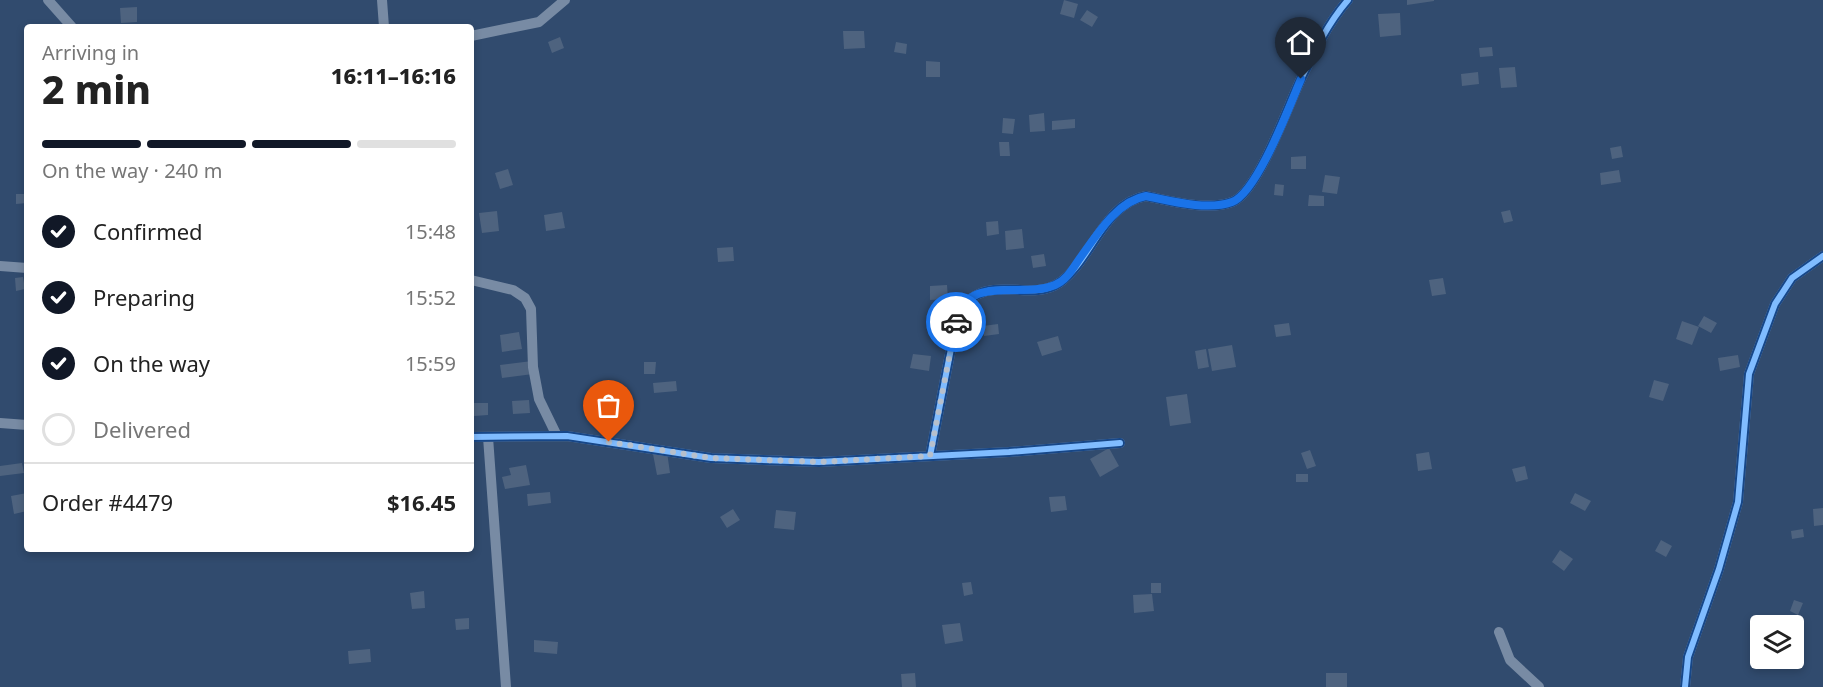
<!DOCTYPE html>
<meta charset="utf-8">
<style>
:root{--surface:#fff;--page:#f6f6f6;--text:#222;--muted:#767676;--line:#e0e0e0;--accent:#111827}
body{margin:0;font-family:"Noto Sans",sans-serif;background:var(--page);color:var(--text);height:100vh;display:flex;flex-direction:column;font-size:22px;white-space:nowrap}
*{box-sizing:border-box;margin:0}
p{font-size:20px;color:var(--muted)}
.icon{flex:none;width:33px;height:33px;fill:none;stroke:currentColor;stroke-width:2;stroke-linecap:round;stroke-linejoin:round}
.map{position:relative;flex:1;overflow:hidden}
.drawer{position:absolute;left:24px;top:24px;width:450px;height:528px;display:flex;flex-direction:column;background:var(--surface);border-radius:6px;box-shadow:0 3px 9px #0003}
.drawer>*{flex:none}
.controls{position:absolute;left:1750px;top:615px;display:grid;gap:12px}
.controls a{display:grid;place-items:center;width:54px;height:54px;border-radius:6px;background:var(--surface);box-shadow:0 3px 9px #0003;font-size:30px}
.pin{position:absolute;display:grid;place-items:center;width:51px;height:51px;color:#fff;margin:-62px -26px;border-radius:50% 50% 50% 0;rotate:-45deg;box-shadow:0 0 6px #0007}
.pin .icon{rotate:45deg}
.courier{position:absolute;display:grid;place-items:center;width:60px;height:60px;margin:-30px;border:4px solid #1a73e8;border-radius:50%;background:#fff;color:#222;box-shadow:0 2px 8px #0007}
.head em{font-style:normal;font-weight:800}
.head div{display:flex;flex-direction:column-reverse}
.head{display:flex;align-items:center;justify-content:space-between;height:102px;padding:0 18px}
h1{font-size:39px;font-weight:800;line-height:45px}
.bar{display:grid;grid-template-columns:repeat(4,1fr);gap:9px 6px;align-content:center;height:72px;padding:0 18px}
.bar i{height:8px;border-radius:4px;background:var(--line)}
.bar .selected{background:var(--accent)}
.bar p{grid-column:span 4}
.line{display:flex;align-items:center;gap:15px;padding:0 18px;border-top:2px solid var(--line)}
.line div{flex:1}
ol{padding:0 18px;list-style:none}
li{display:flex;align-items:center;gap:18px;height:66px}
li p{margin-inline-start:auto}
li .icon{padding:6px;border-radius:50%;background:var(--accent);color:#fff;stroke-width:4}
li:last-child{color:var(--muted)}
li i{width:33px;height:33px;border:3px solid var(--line);border-radius:50%}
.map>svg:first-child{display:block}
</style>
<div class="map">
<svg width="1823" height="687" viewBox="0 0 1823 687">
<rect width="100%" height="100%" fill="#314b6e"/>
<path fill="#4e637f" d="M1064,0L1078,4L1074,18L1060,14Z
M1407,0H1434V1L1407,5Z
M137,7V22L121,23L120,8Z
M1087,10L1098,17L1092,27L1080,20Z
M1400,13L1401,35L1380,37L1378,14Z
M843,31H864L865,48L844,49Z
M560,37L564,48L552,53L548,42Z
M896,42L907,44L906,54L894,52Z
M1492,47L1493,56L1480,57L1479,48Z
M926,61L940,62V77H926Z
M1515,67L1517,87L1501,88L1499,68Z
M1478,72L1479,84L1462,86L1461,74Z
M1044,113L1045,131L1030,132L1029,115Z
M1003,118L1015,119L1013,134L1002,133Z
M1075,119V128L1052,130V121Z
M999,142H1009L1010,156H1000Z
M1621,146L1623,157L1612,159L1610,148Z
M1306,156V169H1291V157Z
M508,169L513,185L500,189L495,173Z
M1619,170L1621,182L1601,185L1600,173Z
M1325,175L1340,177L1337,194L1322,192Z
M1275,184L1284,185L1283,196L1274,195Z
M16,194H27V203L16,204Z
M1309,195L1324,196V206H1308Z
M1510,210L1513,221L1504,223L1501,212Z
M497,211L499,231L482,233L479,213Z
M562,212L565,228L546,231L544,215Z
M998,221L999,234L987,236L986,222Z
M1022,229L1024,248L1006,250L1005,231Z
M733,247L734,261L718,262L717,248Z
M1044,254L1046,266L1033,268L1031,256Z
M23,277L25,289L16,291L15,278Z
M1443,278L1446,294L1432,296L1429,280Z
M947,285L948,299L930,300V286Z
M947,300L949,314L937,315L935,301Z
M1704,316L1717,323L1711,333L1698,326Z
M1682,321L1699,327L1692,345L1676,339Z
M1289,323L1291,335L1276,337L1274,325Z
M998,324L999,334L984,336L983,326Z
M519,332L522,349L502,352L500,335Z
M1058,336L1062,350L1042,356L1037,342Z
M1232,345L1236,367L1212,371L1208,349Z
M1206,349L1209,367L1198,369L1195,351Z
M913,354L931,356L929,371L910,368Z
M1738,355L1740,367L1720,371L1718,358Z
M532,361L533,374L502,378L500,365Z
M644,362H656L655,374H644Z
M1654,380L1669,384L1663,401L1649,397Z
M676,381L677,391L654,393L653,383Z
M1187,394L1191,423L1170,426L1166,397Z
M529,400L530,413L513,414L512,401Z
M473,403H488V415L474,416Z
M1109,448L1119,466L1100,477L1090,459Z
M1310,450L1316,466L1307,469L1301,453Z
M667,452L670,473L657,475L653,454Z
M1429,452L1432,469L1418,471L1416,454Z
M22,463L24,473L0,476V466Z
M526,465L530,485L505,489L502,477L511,475L509,468Z
M1525,466L1528,479L1516,482L1512,469Z
M1296,474H1308V482H1296Z
M550,492L551,503L528,506L527,494Z
M27,493V511L14,514L11,496Z
M1575,493L1591,501L1585,511L1570,503Z
M1065,496L1067,510L1051,512L1049,497Z
M1823,508V525L1814,526L1813,509Z
M733,509L740,520L727,528L720,517Z
M776,510L796,512L794,530L774,528Z
M1803,529L1804,537L1792,539L1791,531Z
M1661,540L1672,546L1666,557L1655,551Z
M1560,550L1573,559L1564,571L1552,562Z
M971,582L973,594L964,596L962,583Z
M1151,583H1161V593H1151Z
M424,591L425,608L412,609L410,593Z
M1152,594L1154,611L1134,613L1133,595Z
M1794,600L1803,603L1798,615L1790,611Z
M469,618V629L456,630L455,619Z
M960,623L963,641L945,644L942,625Z
M534,640L558,642L557,654L534,652Z
M370,649L371,662L349,664L348,651Z
M915,673L916,687H902L901,674Z
M1326,673H1347V687H1326Z"/>
<g fill="none" stroke-linecap="round" stroke-linejoin="round">
<path stroke="#788ba4" stroke-width="10" d="M48,0L72,27
M382,0L384,27
M471,36L539,22L565,0
M0,266L27,268
M471,280L513,290L525,298L531,309L533,367L539,399L557,436
M0,423L27,425
M471,437L567,436L711,458L819,462L1009,452L1120,443
M488,437L506,687
M930,456L958,313C987,269 1027,304 1059,283C1092,261 1103,203 1146,196C1171,201 1207,211 1232,202C1258,193 1288,105 1301,79C1314,52 1328,23 1348,0
M1499,632L1510,660L1539,687
M1685,687L1688,657L1719,569L1738,502L1749,374L1775,304L1792,278L1823,256"/>
<defs>
<path id="cycleway" d="M471,437L567,436L711,458L819,462L1009,452L1120,443
M930,456L958,313C987,269 1027,304 1059,283C1092,261 1103,203 1146,196C1171,201 1207,211 1232,202C1258,193 1288,105 1301,79C1314,52 1328,23 1348,0
M1685,687L1688,657L1719,569L1738,502L1749,374L1775,304L1792,278L1823,256"/>
</defs>
<use href="#cycleway" stroke="#174788" stroke-width="10"/>
<use href="#cycleway" stroke="#80bcff" stroke-width="6"/>
</g>
<g fill="none" stroke-linecap="round" stroke-linejoin="round">
<path stroke="#b7c0cc" stroke-width="6" stroke-dasharray="0 10.8" d="M609,442L711,458L819,462L930,456L956,322"/>
<path stroke="#1a73e8" stroke-width="8" d="M956,322C965,273 1022,299 1055,285C1067,280 1073,268 1080,258C1096,236 1117,201 1146,196C1171,201 1207,211 1232,202C1257,193 1290,105 1301,79"/>
</g>
</svg>
<div class="controls">
<a><svg class="icon" aria-label="layers" viewBox="0 0 24 24"><path d="M12 4l9 5-9 5-9-5zM3 14l9 5 9-5"/></svg></a>
</div>
<div class="pin" style="left:609px;top:442px;background:#ea580c"><svg class="icon" aria-label="bag" viewBox="0 0 24 24"><path d="M5 8h14l-1 12H6zM9 8a3 3 0 0 1 6 0"/></svg></div>
<div class="pin" style="left:1301px;top:79px;background:#1f2937"><svg class="icon" aria-label="home" viewBox="0 0 24 24"><path d="M3 11l9-7 9 7M6 9v11h12V9"/></svg></div>
<div class="courier" style="left:956px;top:322px"><svg class="icon" aria-label="car" viewBox="0 0 24 24"><path d="M5 17H2v-5l4-1 3-4h7l3 4 3 1v5h-3M9 17h6M6 11h13"/><circle cx="7" cy="17" r="2"/><circle cx="17" cy="17" r="2"/></svg></div>
<section class="drawer">
<div class="head"><div><h1>2 min</h1><p>Arriving in</p></div><em>16:11–16:16</em></div>
<div class="bar"><i class="selected"></i><i class="selected"></i><i class="selected"></i><i></i><p>On the way · 240 m</p></div>
<ol>
<li><svg class="icon" aria-label="check" viewBox="0 0 24 24"><path d="M5 12l5 5 9-10"/></svg>Confirmed<p>15:48</p></li>
<li><svg class="icon" aria-label="check" viewBox="0 0 24 24"><path d="M5 12l5 5 9-10"/></svg>Preparing<p>15:52</p></li>
<li><svg class="icon" aria-label="check" viewBox="0 0 24 24"><path d="M5 12l5 5 9-10"/></svg>On the way<p>15:59</p></li>
<li><i></i>Delivered</li>
</ol>
<div class="line" style="height:78px"><div>Order #4479</div><b>$16.45</b></div>
</section>
</div>
